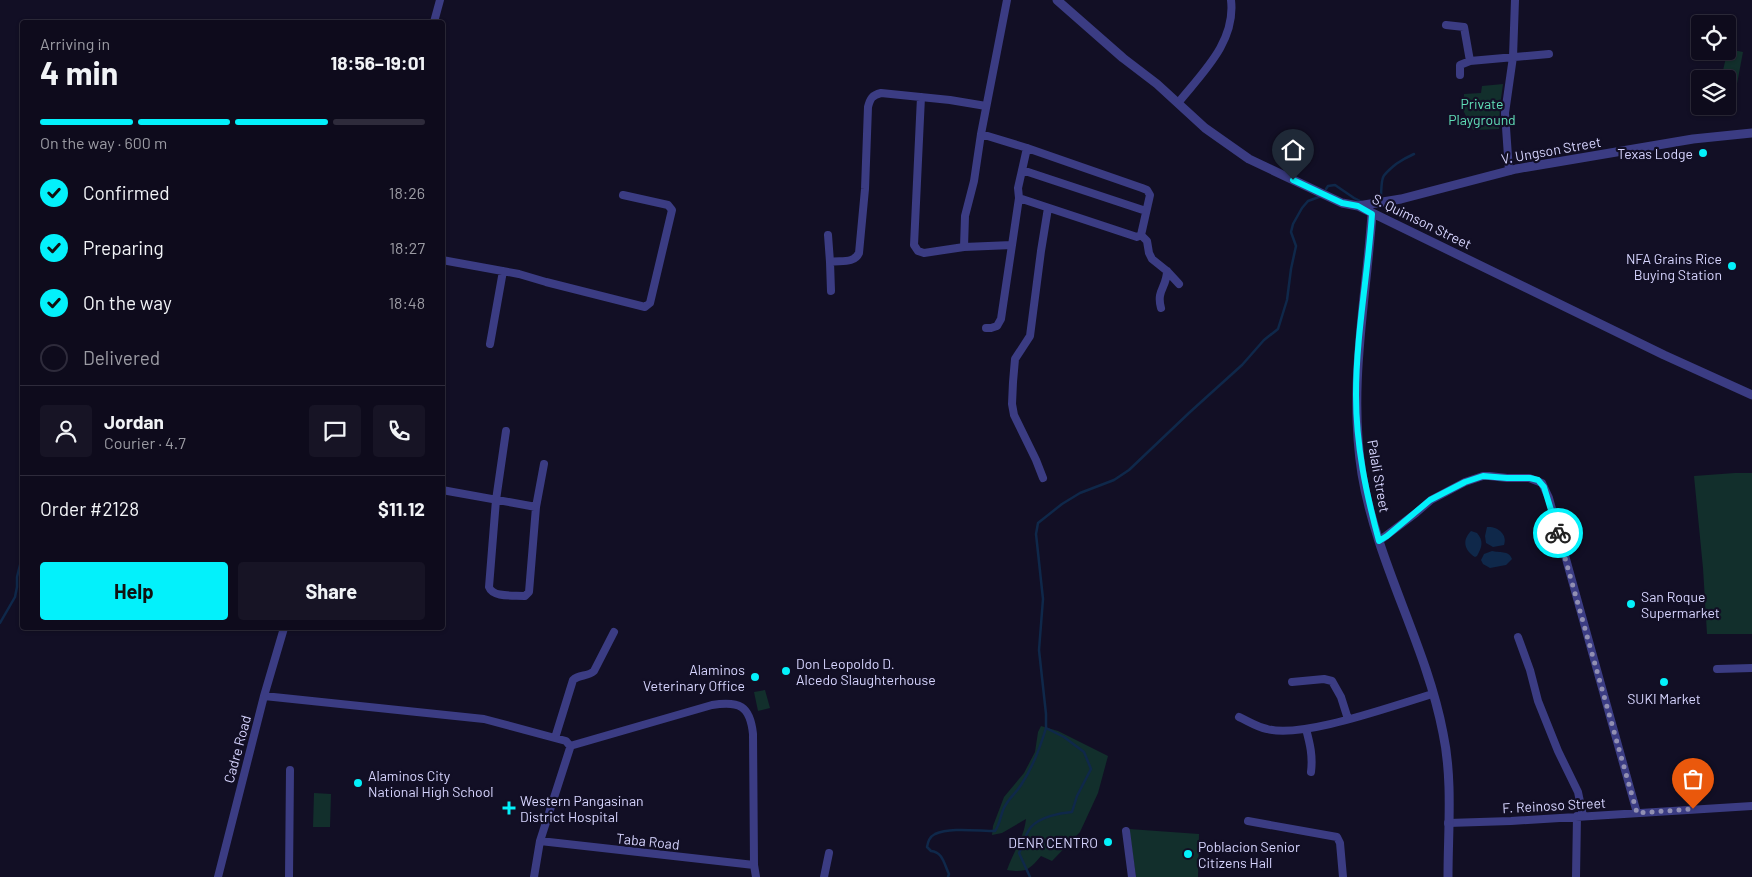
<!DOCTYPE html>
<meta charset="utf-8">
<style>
:root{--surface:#0e0b1c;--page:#171425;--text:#f1f3f6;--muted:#9b9ba3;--line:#2e2b3b;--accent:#03f1fb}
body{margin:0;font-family:Barlow,sans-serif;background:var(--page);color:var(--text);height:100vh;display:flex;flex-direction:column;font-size:19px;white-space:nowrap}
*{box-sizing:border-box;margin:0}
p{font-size:16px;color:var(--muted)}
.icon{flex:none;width:28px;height:28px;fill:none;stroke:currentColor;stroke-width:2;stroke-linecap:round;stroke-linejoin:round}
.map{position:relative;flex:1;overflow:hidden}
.details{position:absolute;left:20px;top:20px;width:425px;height:610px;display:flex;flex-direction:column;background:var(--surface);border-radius:5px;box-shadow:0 1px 4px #0004,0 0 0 1px var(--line)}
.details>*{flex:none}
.controls{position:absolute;left:1691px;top:15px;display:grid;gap:10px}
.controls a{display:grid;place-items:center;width:45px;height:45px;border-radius:5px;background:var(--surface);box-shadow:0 1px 4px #0004,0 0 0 1px var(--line);font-size:25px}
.pin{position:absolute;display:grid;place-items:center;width:42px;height:42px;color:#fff;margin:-51px -21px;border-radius:50% 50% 50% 0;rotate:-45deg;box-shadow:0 0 5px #0007}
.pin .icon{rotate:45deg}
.courier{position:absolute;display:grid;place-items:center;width:50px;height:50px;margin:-25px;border:4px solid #03f1fb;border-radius:50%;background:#fff;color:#222;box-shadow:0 1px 6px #0007}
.summary em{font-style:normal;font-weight:700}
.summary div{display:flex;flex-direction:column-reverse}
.summary{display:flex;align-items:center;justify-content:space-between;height:85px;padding:0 20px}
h1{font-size:32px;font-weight:700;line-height:38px}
.bar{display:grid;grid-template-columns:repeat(4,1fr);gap:8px 5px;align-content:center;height:60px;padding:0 20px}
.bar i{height:6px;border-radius:4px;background:var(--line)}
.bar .on{background:var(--accent)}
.bar p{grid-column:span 4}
.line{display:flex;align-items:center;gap:12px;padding:0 20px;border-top:1px solid var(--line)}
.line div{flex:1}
.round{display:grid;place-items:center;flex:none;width:52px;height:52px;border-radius:5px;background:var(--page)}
ol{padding:0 20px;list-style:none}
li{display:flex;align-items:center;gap:15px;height:55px}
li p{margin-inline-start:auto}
li .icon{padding:5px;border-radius:50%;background:var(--accent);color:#111;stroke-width:4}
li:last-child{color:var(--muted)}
li i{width:28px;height:28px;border:2px solid var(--line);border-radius:50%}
.button{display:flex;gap:10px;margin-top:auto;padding:10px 20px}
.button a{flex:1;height:58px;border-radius:5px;background:var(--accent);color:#111;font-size:20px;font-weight:700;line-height:58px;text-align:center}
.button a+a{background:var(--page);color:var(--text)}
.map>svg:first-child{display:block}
</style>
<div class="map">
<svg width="1752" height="877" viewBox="0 0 1752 877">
<rect width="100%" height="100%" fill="#120f25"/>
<path fill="#122f2c" d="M1728,49L1743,52L1736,89L1728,87V79H1721Z
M1503,84L1500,106L1499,129L1473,130L1463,110L1464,94L1481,93L1482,86Z
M1735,473H1752V634H1707L1703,568L1694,476Z
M765,690L770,708L758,711L754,692Z
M1041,726L1058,731L1108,756L1098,793L1080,832L1052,861L1041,856C1029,870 1026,873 1007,870C1013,852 1024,838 1026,819L1002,833L992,835L993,826L1004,797L1024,773L1035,752L1038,732Z
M314,793L331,794L330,827H313Z
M1129,829L1199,834L1198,877H1136Z"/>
<path fill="#0f284a" d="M1487,527C1497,526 1508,534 1504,545L1493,547L1486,543L1485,536Z
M1471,531L1477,533C1484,541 1482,547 1477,556L1475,557C1464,550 1462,540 1471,531Z
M1492,551C1499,553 1509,550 1512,559L1506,565L1490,568L1483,564L1481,560L1484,554Z"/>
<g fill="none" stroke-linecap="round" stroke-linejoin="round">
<path stroke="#0f284a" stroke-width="2.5" d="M1326,189L1328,186L1335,185L1354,198L1362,202
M1375,201L1381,195C1382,175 1381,177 1396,164C1402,160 1407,157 1414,154
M0,623L15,597L17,587V577L22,557
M948,877L949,874C944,864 943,852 931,851L927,847C928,842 929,837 935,834C950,827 978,831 995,831C1001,823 1000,814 1005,806C1009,798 1016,793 1021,785C1033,767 1040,748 1046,728
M1030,877L1019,853C1023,846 1025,834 1031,827C1040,817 1059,813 1072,812L1077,796L1091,769L1084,752L1064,737L1046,728V714L1039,650L1043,599L1036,534L1038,523L1062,504L1080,493L1114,480L1129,470L1190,412L1242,365L1264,340L1278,329L1287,300L1291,269L1296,246L1291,232L1293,224L1302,208L1308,201L1319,197"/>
<path stroke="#3b3c83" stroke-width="8" d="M434,22L440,0
M1446,25L1464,27L1470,61
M1460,75V65L1470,61L1549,54
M921,97L914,245L918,251L924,253L964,247L1012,245
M1178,103C1202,73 1236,42 1231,0
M981,134L1027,148L1142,188L1147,190L1150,195L1141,235L1137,237L1019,198
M1022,170L1146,211
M1509,171L1505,113L1513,57L1515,0
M828,235L830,262
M1141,235L1147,241L1149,253L1152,259L1167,271L1179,284
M964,247L965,216L974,181L981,134L1007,0
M442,260L519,274L546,282L645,307L650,303L672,210L668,205L623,195
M831,291L830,262C840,260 854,264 859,253L865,189L868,107C870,99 872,95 881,93L950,100L986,106
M1161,308C1156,290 1167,287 1167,271
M986,328H991L997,326L1001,319L1019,198L1018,188L1027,148
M490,344L503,271
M506,431L496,500L489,587C493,598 514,595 525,596L529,592L536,507L544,464
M1043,478L1036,460L1014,415L1012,404L1013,382L1015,359L1030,336L1041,251L1048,208
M442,490L536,507
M1379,541L1416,513L1431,500L1465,482L1483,476H1489L1507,478H1529L1542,483L1549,498L1637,813
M1518,637L1530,670L1538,701L1558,751L1578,792L1583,816
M1717,669L1752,668
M1292,682L1324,679L1332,681L1341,697L1348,719
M264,696L484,719L566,741L570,746V748L540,841L534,877
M1239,717C1248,721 1257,727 1267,729C1303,739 1394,705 1433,694
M1306,729C1310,744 1313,756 1311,772
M555,738L573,680C579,674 588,677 594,671L614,632
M570,746L712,705C739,701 750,705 753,734L754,865L756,877
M1248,821L1337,837L1340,843L1343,877
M1448,823L1511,821L1752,806
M1126,831L1132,877
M540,841L754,865
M218,877L264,696L284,628
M289,877L290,770
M824,877L829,853
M1576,877L1577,816"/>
<path stroke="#3b3c83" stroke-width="9" d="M1057,0L1123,58L1157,84L1205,128L1222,140L1249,159L1342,203L1358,206L1664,355L1752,395
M1358,206L1401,199L1516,169L1693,139L1752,133
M1372,214C1366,301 1348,387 1362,474C1377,564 1426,644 1443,733C1453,780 1448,830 1448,877"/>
</g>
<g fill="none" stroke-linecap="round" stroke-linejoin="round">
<path stroke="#918fb2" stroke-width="5" stroke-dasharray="0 9" d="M1558,533L1637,813L1693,809"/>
<path stroke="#03f1fb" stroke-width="6" d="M1293,180L1342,203L1358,206L1372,214C1368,274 1356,335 1356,395C1356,446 1366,493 1379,541L1387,536L1430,500L1465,482L1483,476L1507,478H1530L1538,480L1544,487L1558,533"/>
</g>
<g fill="#03f1fb" stroke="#120f25" stroke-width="2">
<circle cx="1703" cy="153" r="5"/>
<circle cx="1732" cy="266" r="5"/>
<circle cx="1631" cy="604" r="5"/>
<circle cx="786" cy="671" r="5"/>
<circle cx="755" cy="677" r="5"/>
<circle cx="1664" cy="682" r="5"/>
<circle cx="358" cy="783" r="5"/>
<path d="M506.5 800.5h5v5h5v5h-5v5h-5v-5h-5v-5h5z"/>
<circle cx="1108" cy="842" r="5"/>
<circle cx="1188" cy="854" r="5"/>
</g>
<g text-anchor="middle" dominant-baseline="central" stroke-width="4.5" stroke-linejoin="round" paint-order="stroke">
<g font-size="14" fill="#60deb7" stroke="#120f25">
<text x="1482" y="103">Private<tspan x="1482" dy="16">Playground</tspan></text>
</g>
<g font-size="14" fill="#d6d4fe" stroke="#120f25">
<text transform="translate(1551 150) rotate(-10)">V. Ungson Street</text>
<text transform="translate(1422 221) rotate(26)">S. Quimson Street</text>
<text transform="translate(1379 476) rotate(80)">Palali Street</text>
<text transform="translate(237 749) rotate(-75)">Cadre Road</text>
<text transform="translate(1554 805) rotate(-3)">F. Reinoso Street</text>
<text transform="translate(648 841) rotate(6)">Taba Road</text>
</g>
<g font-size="14" fill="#d6d4fe" stroke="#120f25" text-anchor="start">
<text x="1693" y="153" text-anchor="end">Texas Lodge</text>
<text x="1722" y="258" text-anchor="end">NFA Grains Rice<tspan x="1722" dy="16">Buying Station</tspan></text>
<text x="1641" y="596">San Roque<tspan x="1641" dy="16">Supermarket</tspan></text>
<text x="796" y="663">Don Leopoldo D.<tspan x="796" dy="16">Alcedo Slaughterhouse</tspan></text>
<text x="745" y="669" text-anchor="end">Alaminos<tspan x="745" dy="16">Veterinary Office</tspan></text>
<text x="1664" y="698" text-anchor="middle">SUKI Market</text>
<text x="368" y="775">Alaminos City<tspan x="368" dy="16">National High School</tspan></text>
<text x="520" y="800">Western Pangasinan<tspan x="520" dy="16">District Hospital</tspan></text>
<text x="1098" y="842" text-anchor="end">DENR CENTRO</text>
<text x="1198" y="846">Poblacion Senior<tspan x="1198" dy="16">Citizens Hall</tspan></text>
</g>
</g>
</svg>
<div class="controls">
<a><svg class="icon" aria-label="locate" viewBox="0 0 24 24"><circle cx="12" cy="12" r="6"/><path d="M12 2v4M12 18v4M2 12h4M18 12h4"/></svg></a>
<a><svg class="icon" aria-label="layers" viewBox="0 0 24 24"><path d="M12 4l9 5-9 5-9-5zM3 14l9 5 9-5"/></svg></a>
</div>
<div class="pin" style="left:1693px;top:809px;background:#ea580c"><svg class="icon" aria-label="bag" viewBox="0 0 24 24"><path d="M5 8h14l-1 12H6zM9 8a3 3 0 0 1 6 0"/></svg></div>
<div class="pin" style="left:1293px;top:180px;background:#1f2937"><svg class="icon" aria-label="home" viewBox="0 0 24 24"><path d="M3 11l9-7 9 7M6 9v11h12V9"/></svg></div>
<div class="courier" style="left:1558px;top:533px"><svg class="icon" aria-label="bike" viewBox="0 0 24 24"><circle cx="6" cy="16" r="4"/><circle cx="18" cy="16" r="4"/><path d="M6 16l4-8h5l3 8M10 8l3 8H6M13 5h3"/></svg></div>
<section class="details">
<div class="summary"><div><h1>4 min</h1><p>Arriving in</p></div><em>18:56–19:01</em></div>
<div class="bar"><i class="on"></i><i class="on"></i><i class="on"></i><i></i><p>On the way · 600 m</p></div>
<ol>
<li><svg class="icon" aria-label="check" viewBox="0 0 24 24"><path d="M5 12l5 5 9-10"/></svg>Confirmed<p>18:26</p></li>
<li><svg class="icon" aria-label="check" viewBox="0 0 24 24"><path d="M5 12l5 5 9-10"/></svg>Preparing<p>18:27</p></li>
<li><svg class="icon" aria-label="check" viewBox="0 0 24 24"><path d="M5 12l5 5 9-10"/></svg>On the way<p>18:48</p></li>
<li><i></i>Delivered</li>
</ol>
<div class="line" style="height:90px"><a class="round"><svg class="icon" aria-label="person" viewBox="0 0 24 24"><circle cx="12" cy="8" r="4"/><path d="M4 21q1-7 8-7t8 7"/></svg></a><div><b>Jordan</b><p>Courier · 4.7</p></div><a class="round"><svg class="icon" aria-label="chat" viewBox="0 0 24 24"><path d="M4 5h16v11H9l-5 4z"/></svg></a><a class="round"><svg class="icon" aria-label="phone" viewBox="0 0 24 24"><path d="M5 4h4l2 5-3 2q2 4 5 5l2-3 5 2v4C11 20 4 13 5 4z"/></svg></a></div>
<div class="line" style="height:65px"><div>Order #2128</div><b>$11.12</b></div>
<div class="button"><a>Help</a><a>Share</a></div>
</section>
</div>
